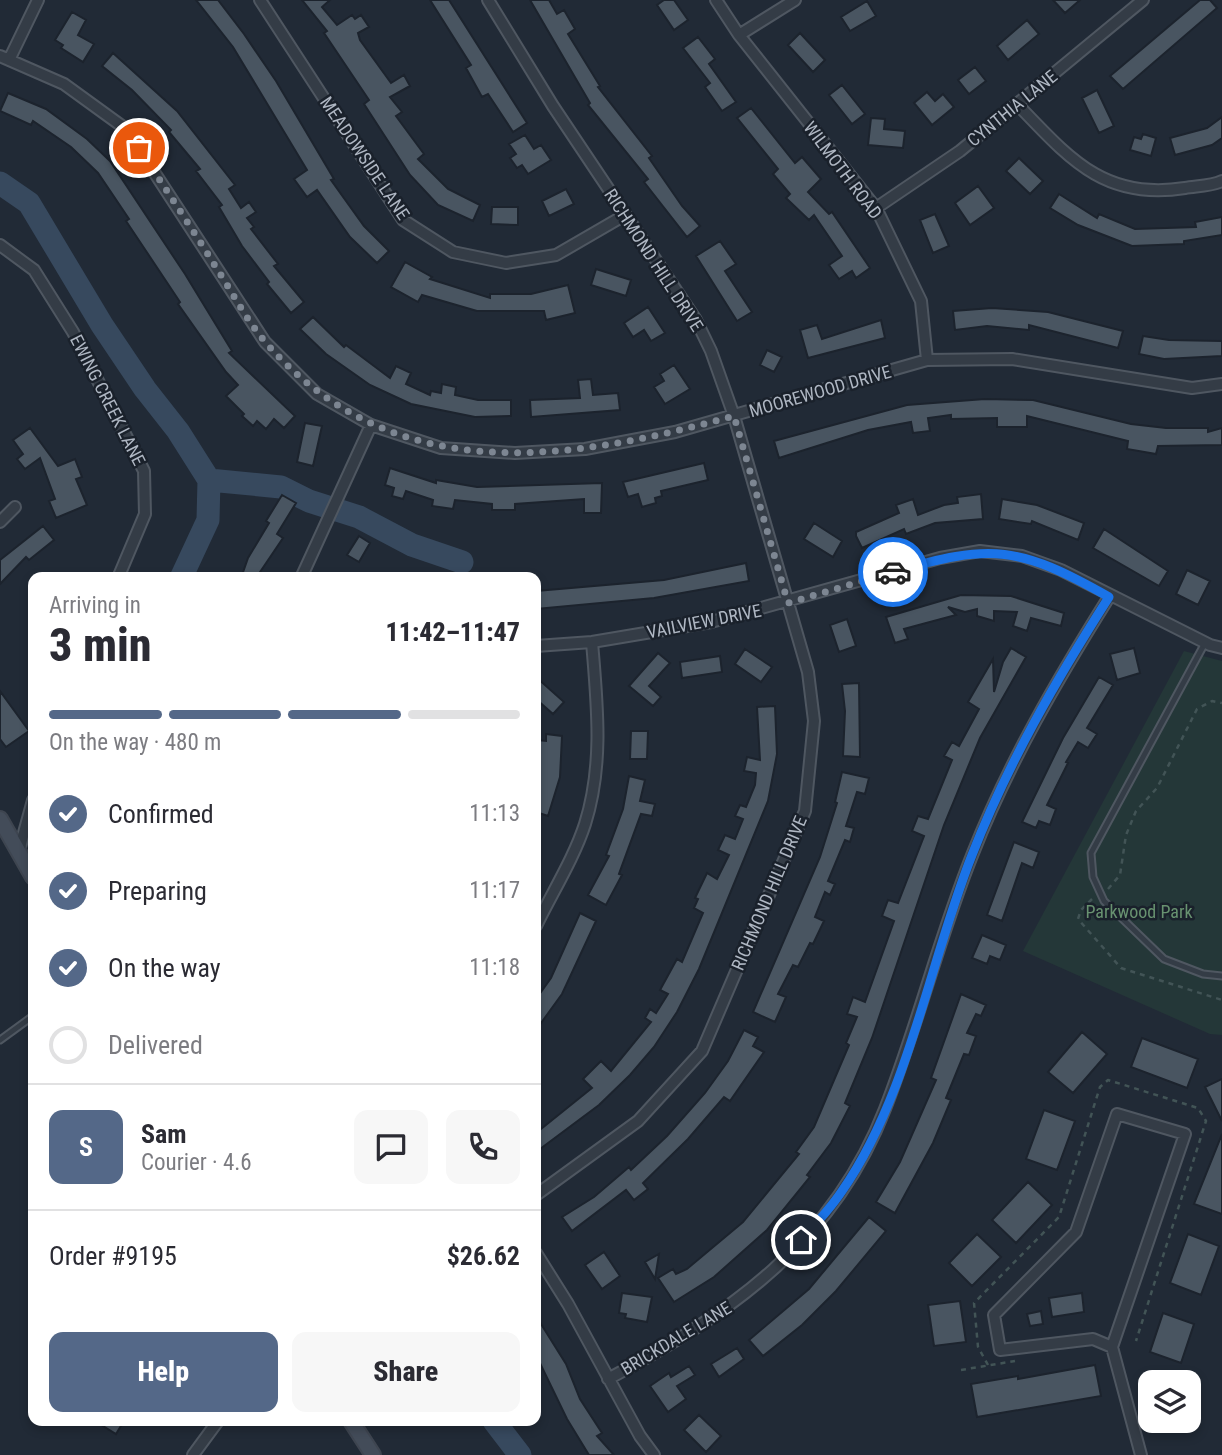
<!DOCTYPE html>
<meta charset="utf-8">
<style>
:root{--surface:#fff;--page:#f7f7f7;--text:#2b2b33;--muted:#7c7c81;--line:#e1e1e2;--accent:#546888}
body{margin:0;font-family:"Roboto Condensed",sans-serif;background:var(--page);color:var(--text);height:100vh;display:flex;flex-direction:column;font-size:26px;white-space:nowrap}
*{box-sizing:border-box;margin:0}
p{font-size:23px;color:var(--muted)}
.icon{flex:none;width:38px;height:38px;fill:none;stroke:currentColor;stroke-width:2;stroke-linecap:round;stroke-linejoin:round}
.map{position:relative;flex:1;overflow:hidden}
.side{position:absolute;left:28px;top:572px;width:513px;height:854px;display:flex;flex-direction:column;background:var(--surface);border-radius:14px;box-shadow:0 4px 10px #0003}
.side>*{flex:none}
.buttons{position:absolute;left:1138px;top:1370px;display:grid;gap:14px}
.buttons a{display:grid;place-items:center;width:63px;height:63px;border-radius:14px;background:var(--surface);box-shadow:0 4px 10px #0003;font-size:35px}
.pin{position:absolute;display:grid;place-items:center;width:60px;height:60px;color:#fff;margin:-30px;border:4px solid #fff;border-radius:50%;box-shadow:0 2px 7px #0007}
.courier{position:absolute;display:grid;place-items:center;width:70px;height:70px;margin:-35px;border:5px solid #1a73e8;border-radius:50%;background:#fff;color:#222;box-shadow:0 2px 9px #0007}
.headline em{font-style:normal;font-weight:800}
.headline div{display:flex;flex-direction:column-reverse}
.headline{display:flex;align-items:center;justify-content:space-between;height:119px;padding:0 21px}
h1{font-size:46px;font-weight:800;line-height:52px}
.bar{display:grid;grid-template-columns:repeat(4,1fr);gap:10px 7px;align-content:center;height:84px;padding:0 21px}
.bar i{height:9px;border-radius:5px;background:var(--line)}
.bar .current{background:var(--accent)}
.bar p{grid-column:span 4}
.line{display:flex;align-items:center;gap:18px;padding:0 21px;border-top:2px solid var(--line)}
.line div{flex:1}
.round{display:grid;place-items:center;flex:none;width:74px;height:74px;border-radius:14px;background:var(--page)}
ol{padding:0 21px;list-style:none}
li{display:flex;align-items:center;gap:21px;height:77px}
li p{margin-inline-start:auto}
li .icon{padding:7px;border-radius:50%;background:var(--accent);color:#fff;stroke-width:4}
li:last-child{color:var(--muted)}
li i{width:38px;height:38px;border:4px solid var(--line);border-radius:50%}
.action{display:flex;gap:14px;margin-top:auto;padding:14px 21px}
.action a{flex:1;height:80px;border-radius:14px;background:var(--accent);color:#fff;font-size:28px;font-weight:800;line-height:80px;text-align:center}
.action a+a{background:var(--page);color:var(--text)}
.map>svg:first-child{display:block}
</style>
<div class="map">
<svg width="1222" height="1455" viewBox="0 0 1222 1455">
<rect width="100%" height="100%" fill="#212a36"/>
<path fill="#243738" d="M1184,651L1222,661V1035L1210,1034L1023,951Z"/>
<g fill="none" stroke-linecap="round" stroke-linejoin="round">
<path stroke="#37495e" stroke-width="23" d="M0,183L29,203L102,325L145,389L178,431L209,480L208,520L181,578
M209,480L281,487L309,501L359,517L412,545L462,562
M494,1421L520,1455"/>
</g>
<path fill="#495561" stroke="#1c232d" stroke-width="2" d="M196,0H218L244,34L276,81L334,179L331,180L364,226L389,251L377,263L350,237L317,190L307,197L294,179L307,170L233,47Z
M302,0H330L322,7L337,25L352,15L355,19L361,15L369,27L358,33L360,40L391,83L404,75L410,86L390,97L402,112L396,116L424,154L418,159L448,189L480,205L473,221L438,205L410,175L364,104L369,100L324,33L327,31Z
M430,0H449L527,123L513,132L488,94L482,97L466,68L471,65Z
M530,0H549L557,14L564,10L575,29L568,34L600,86L598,87L652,156L649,158L682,206L700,226L687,237L644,182L648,179L588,105L590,103Z
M664,0H674L688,20L674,30L657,5Z
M1053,0H1080L1065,13Z
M1200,0H1210L1217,8L1123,89L1110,76Z
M867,1L876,16L850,31L841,17Z
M72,12L86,20L78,35L94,44L83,62L61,48L63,45L55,40Z
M1027,20L1039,34L1008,60L997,46Z
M800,33L825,60L813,72L788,45Z
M698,37L715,59L709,64L736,102L722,111L705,87L710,83L683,48Z
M113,53L177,111L235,185L229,189L241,208L249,202L256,212L247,218L254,227L251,229L278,264L274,266L304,302L291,313L267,284L269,282L242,246L219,207L222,205L196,171L200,169L169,132L171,130L132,90L102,66Z
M975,67L986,81L969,94L958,80Z
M842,85L865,114L852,124L829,95Z
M1097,90L1114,126L1099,133L1082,98Z
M927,92L935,101L943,94L954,107L932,125L914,103Z
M8,93L46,109L87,139L110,161L185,274L232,351L229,353L295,416L284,428L274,419L266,429L257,421L253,426L242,416L244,414L226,396L238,385L226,372L178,304L180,302L126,221L129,219L98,173L71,147L33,121L31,125L0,111Z
M751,108L795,163L802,157L821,179L808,192L829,214L832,212L870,268L856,278L852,271L839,279L829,265L842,256L814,215L809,220L786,198L790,194L773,174L778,169L737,118Z
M1222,117V138L1212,145L1175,155L1170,138L1207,128Z
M871,118L885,119L884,129L905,131L903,148L868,145Z
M1143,134L1156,138L1151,156L1130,150L1134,137L1141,139Z
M525,135L534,149L541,145L551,160L528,174L522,165L517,168L510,158L516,154L509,144Z
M1019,158L1043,181L1030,194L1006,171Z
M978,186L994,208L970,225L955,203Z
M566,189L574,204L549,216L542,201Z
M1059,194L1097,218L1099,214L1135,229L1196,227L1195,222L1222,217V235L1184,241V244L1132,246L1078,225L1050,208Z
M492,207H518V225L491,224Z
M935,214L949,246L933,253L920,220Z
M720,241L736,264L725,271L752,312L737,321L696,256Z
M405,262L432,277L430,279L490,298V294H531L568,285L575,313L546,320L544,311H477L422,295L418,302L391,287Z
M596,269L631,280L626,296L591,285Z
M648,307L665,333L651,341L644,330L633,337L624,323Z
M992,308L1048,312L1123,331L1118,348L1029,325V330L987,326L955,330L953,311Z
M313,317L344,347L346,345L390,378L396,366L411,373L406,384L430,395L431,391L441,393L442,384L456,387L455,395L478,400H511V416L475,417L411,404L370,385L326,354L300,329Z
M881,320L885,338L808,358L800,330L817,325L822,339Z
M1143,336L1169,340L1222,341V356L1164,359L1139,354Z
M767,350L782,357L774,372L760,365Z
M674,365L690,389L665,404L654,387L664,381L660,374Z
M591,379L593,395L618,393L620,410L531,417L530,400L580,398L578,380Z
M985,399L1033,400L1131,424L1166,428H1208V432L1222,428V445L1158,446L1156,454L1127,449L1128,441L1027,416V427H997V418L951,419V415L928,418L930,431L913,433L911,422L868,430L779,458L774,441L907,405Z
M305,423L322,426L313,466L297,462Z
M30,428L58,466L75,459L82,477L76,479L87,505L56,518L49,501L55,499L40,458L25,469L17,459L23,454L13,440Z
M704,463L708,480L661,491L662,496L655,498L656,503L642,507L638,494L628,497L623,482Z
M390,468L436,483V480L477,487L602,483L601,513H584V499L515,504V510H492V504L455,500L453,509L432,506L433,500L406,491L403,499L392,496L394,488L385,485Z
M981,494L983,519L935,523L906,534L904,529L862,548L856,536V532L899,513L896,505L913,499L918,515L944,505L958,503L957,497Z
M282,495L296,503L277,534L283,538L256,578H241L248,558L269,523L266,521Z
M1002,499L1037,505L1084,523L1078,540L1032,521L1031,524L999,519Z
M814,523L842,541L833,557L804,539Z
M43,526L54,540L29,560L26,557L0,584V560Z
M1104,529L1168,571L1159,586L1093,548Z
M359,536L370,543L359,562L347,555Z
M746,563L749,581L654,598L536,609V591L664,580Z
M1187,570L1210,581L1198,605L1176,594Z
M961,595L1011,596L1064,613L1061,626L1031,618L1027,631L1013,626L1017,612L994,611V621L977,616V609L965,612L948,607L956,615L904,629L908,639L895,643L886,617Z
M847,619L856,646L839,652L830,625Z
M1011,648L1026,657L980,738L944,825L872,1038L845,1103L850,1106L831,1143L807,1175L810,1177L767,1230L714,1277L674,1302L658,1278L673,1269L676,1274L687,1269L743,1222L799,1154L796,1152L814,1127L849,1045L846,1043L857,1017L847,1014L853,997L865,1002L894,921L882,916L888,900L898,903L924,836L912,831L918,816L928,819L952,760L944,756L952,742L959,746L979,709L968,702L993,659L994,692L1003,662Z
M1134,648L1140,673L1117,680L1110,654Z
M745,649L772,667L761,682L735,664Z
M658,653L670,663L649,686L661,697L653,706L629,686Z
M720,656L722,672L682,678L680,662Z
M536,677L564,702L553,714L536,699Z
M1099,677L1113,685L1087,728L1097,734L1088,748L1078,742L1066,762L1068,763L1047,805L1056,809L1050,825L1039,821L1036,828L1022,822L1063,738Z
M859,683L860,757L843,756L845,711L842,684Z
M0,691L29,731L6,747L0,739Z
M775,706L777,754L768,801L699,969L677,1012L654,1047L630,1075L599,1105L536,1152V1133L592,1088L583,1079L601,1061L611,1071L651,1022L645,1018L650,1009L656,1013L668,994L660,990L677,959L682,962L703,913L694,908L698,899L695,898L707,873L717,879L729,855L718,850L725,835L735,839L743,819L735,816L740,805L746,807L755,785L756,773L744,771L747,757L760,760L757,707Z
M631,731H648L647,759H630Z
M546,734L562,736L560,777L548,816L536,812L537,740L546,741Z
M842,772L869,778L865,794L857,792L846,826L854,828L850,842L845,840L828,881L835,884L830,895L825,892L815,917L824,921L813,944L810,943L798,967L793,965L778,994L786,997L775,1022L753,1012L820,857L837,803L835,802Z
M629,776L645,780L640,801L655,804L652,816L641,814L619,874L622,875L606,905L588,895L609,856L606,855L623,809Z
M1014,842L1039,852L1033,868L1022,863L1002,921L987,915Z
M580,913L596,921L562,994L536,1030V999L551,978Z
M982,935L1006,945L1000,960L990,956L987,964L972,958Z
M961,994L986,1005L981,1016L976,1014L967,1033L976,1036L969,1055L964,1054L946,1098L951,1100L933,1143L895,1213L876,1202L900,1162L936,1080L931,1078Z
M744,1030L758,1037L753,1046L764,1052L730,1101L724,1097L688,1139L643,1183L648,1189L634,1200L626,1190L572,1231L562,1217L594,1197L629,1167L631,1170L667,1136L705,1093L728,1061Z
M1082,1032L1107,1054L1073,1093L1048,1072Z
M1142,1038L1198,1059L1187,1088L1131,1067Z
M1222,1079V1121L1205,1087Z
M1044,1110L1075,1121L1057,1170L1026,1159Z
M1222,1134V1214L1194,1204Z
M1028,1182L1052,1205L1016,1243L992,1220Z
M869,1217L886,1231L836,1291L802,1325L763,1356L749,1340L809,1289Z
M977,1234L1001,1257L972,1286L949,1263Z
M1188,1234L1219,1246L1201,1295L1170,1283Z
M604,1252L620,1276L602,1289L585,1265Z
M659,1254L655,1279L645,1262Z
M622,1293L652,1297L647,1322L625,1318L626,1314L619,1313Z
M1082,1293L1084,1312L1052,1317L1049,1298Z
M960,1301L966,1342L934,1346L928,1305Z
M1041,1311L1043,1324L1030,1326L1027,1314Z
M1163,1313L1194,1324L1181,1363L1150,1352Z
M536,1316L566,1364L580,1399L602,1433L597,1436L614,1455H589L567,1419L536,1355Z
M737,1348L744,1359L719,1377L711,1364Z
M1095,1365L1101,1396L977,1417L971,1384L1018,1376V1379Z
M689,1366L695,1375L677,1386L686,1399L668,1412L650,1386L669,1373L671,1377Z
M699,1415L721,1436L706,1452L684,1430Z
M95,1421H124L116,1434Z"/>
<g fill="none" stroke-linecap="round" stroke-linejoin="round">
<defs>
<path id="lane" d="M1205,643L1091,853L1093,877L1104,901L1164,959L1203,974L1222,976
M0,1040L33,1016"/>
<path id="street" d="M260,0L403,220L453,252L506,263L556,255L625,215
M488,0L553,106L696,320L711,351L734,416L808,672L814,721L805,811L702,1051L638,1121L536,1195
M716,0L739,35L876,208L921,301L927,360
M739,35L795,0
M0,56L64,84L126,129L265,342L317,394L371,425L441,448L515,453L585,449L675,432L927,360L1012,359L1192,388L1222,384
M9,60L38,0
M1017,104C1069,158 1104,201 1185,188C1197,186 1212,186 1222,181
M876,208L960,151L1143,0
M0,245L34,270L73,332L144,471L145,514L118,578
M0,522L15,507
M301,578L371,425
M536,646L592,642L711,622L940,558L980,551L1022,556L1061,570L1210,645L1222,648
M19,851L33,800
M536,926C552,893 574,858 585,824C604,764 597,703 592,642
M536,1253L568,1304L640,1436L654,1455
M1112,1347L1093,1339L1000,1350L994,1315L1076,1232L1117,1114L1185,1134L1112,1347L1141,1455
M608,1379C730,1314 833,1243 885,1109C918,1025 939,937 973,853C1009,762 1057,680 1109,597
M193,1455L218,1421"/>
<path id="secondary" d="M0,819L33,877
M351,1421L373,1455"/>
</defs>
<use href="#lane" stroke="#4f5761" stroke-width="9"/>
<use href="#street" stroke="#4f5761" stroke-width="14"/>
<use href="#secondary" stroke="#3e4550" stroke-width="18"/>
<path stroke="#425456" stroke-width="2.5" stroke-dasharray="5 5" stroke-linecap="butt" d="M1108,889L1120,875L1126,835L1136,811L1157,788L1197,709L1212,701L1222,703
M1092,899L1081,910L1078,919L1121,968L1222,1000
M988,1365L978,1347L974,1303L1059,1217L1100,1087L1108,1080L1198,1108L1206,1121L1136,1341
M961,1370L1015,1361"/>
<use href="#lane" stroke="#343c46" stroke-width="5"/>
<use href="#street" stroke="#343c46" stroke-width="10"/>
<use href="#secondary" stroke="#434c59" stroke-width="14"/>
</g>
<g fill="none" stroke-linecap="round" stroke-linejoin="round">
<path stroke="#7d8692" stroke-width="7" stroke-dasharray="0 12.6" d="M139,148C164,187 190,225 214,264C231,290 246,320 267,344C395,489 566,462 734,416L788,603L893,572"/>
<path stroke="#1a73e8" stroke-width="9" d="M801,1240C815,1225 830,1209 842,1191C909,1095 929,963 972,855C1008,763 1056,680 1109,597C1019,546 992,543 893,572"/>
</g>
<g text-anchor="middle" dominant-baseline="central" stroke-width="5" stroke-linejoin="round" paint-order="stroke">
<g font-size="18" fill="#afb7c3" stroke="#1a212b">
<text transform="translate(1012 108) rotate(-39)">CYNTHIA LANE</text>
<text transform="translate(365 158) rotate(56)">MEADOWSIDE LANE</text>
<text transform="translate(843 170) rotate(53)">WILMOTH ROAD</text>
<text transform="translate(654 260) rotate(57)">RICHMOND HILL DRIVE</text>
<text transform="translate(820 391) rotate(-16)">MOOREWOOD DRIVE</text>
<text transform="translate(108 400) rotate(63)">EWING CREEK LANE</text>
<text transform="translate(704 621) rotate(-11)">VAILVIEW DRIVE</text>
<text transform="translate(769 893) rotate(-67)">RICHMOND HILL DRIVE</text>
<text transform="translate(676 1338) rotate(-31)">BRICKDALE LANE</text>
</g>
<g font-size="18" fill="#689270" stroke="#1a212b">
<text x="1139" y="911">Parkwood Park</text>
</g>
</g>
</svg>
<div class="buttons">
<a><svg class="icon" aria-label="layers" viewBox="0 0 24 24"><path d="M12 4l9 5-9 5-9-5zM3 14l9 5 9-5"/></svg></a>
</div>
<div class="pin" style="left:139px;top:148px;background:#ea580c"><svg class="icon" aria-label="bag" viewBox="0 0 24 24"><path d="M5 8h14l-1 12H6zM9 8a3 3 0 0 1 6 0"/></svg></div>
<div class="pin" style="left:801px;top:1240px;background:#1f2937"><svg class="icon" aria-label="home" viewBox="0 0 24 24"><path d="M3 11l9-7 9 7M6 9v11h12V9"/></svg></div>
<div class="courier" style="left:893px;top:572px"><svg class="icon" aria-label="car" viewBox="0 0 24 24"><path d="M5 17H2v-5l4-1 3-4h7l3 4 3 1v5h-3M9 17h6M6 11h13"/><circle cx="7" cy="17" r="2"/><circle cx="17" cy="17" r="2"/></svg></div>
<section class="side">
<div class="headline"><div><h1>3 min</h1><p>Arriving in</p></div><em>11:42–11:47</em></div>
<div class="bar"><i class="current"></i><i class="current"></i><i class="current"></i><i></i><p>On the way · 480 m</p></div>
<ol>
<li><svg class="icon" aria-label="check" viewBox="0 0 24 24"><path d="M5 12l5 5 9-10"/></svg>Confirmed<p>11:13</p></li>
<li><svg class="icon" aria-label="check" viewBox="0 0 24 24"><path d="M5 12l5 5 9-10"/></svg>Preparing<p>11:17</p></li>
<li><svg class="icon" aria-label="check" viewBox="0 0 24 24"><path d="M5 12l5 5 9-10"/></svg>On the way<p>11:18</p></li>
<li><i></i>Delivered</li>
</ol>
<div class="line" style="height:126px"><b class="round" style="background:var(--accent);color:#fff">S</b><div><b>Sam</b><p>Courier · 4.6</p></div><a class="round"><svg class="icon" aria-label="chat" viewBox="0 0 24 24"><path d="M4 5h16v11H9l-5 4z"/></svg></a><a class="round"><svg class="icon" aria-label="phone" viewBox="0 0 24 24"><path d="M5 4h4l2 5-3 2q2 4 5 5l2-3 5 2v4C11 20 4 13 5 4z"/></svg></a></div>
<div class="line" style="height:91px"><div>Order #9195</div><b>$26.62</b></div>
<div class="action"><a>Help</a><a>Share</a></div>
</section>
</div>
